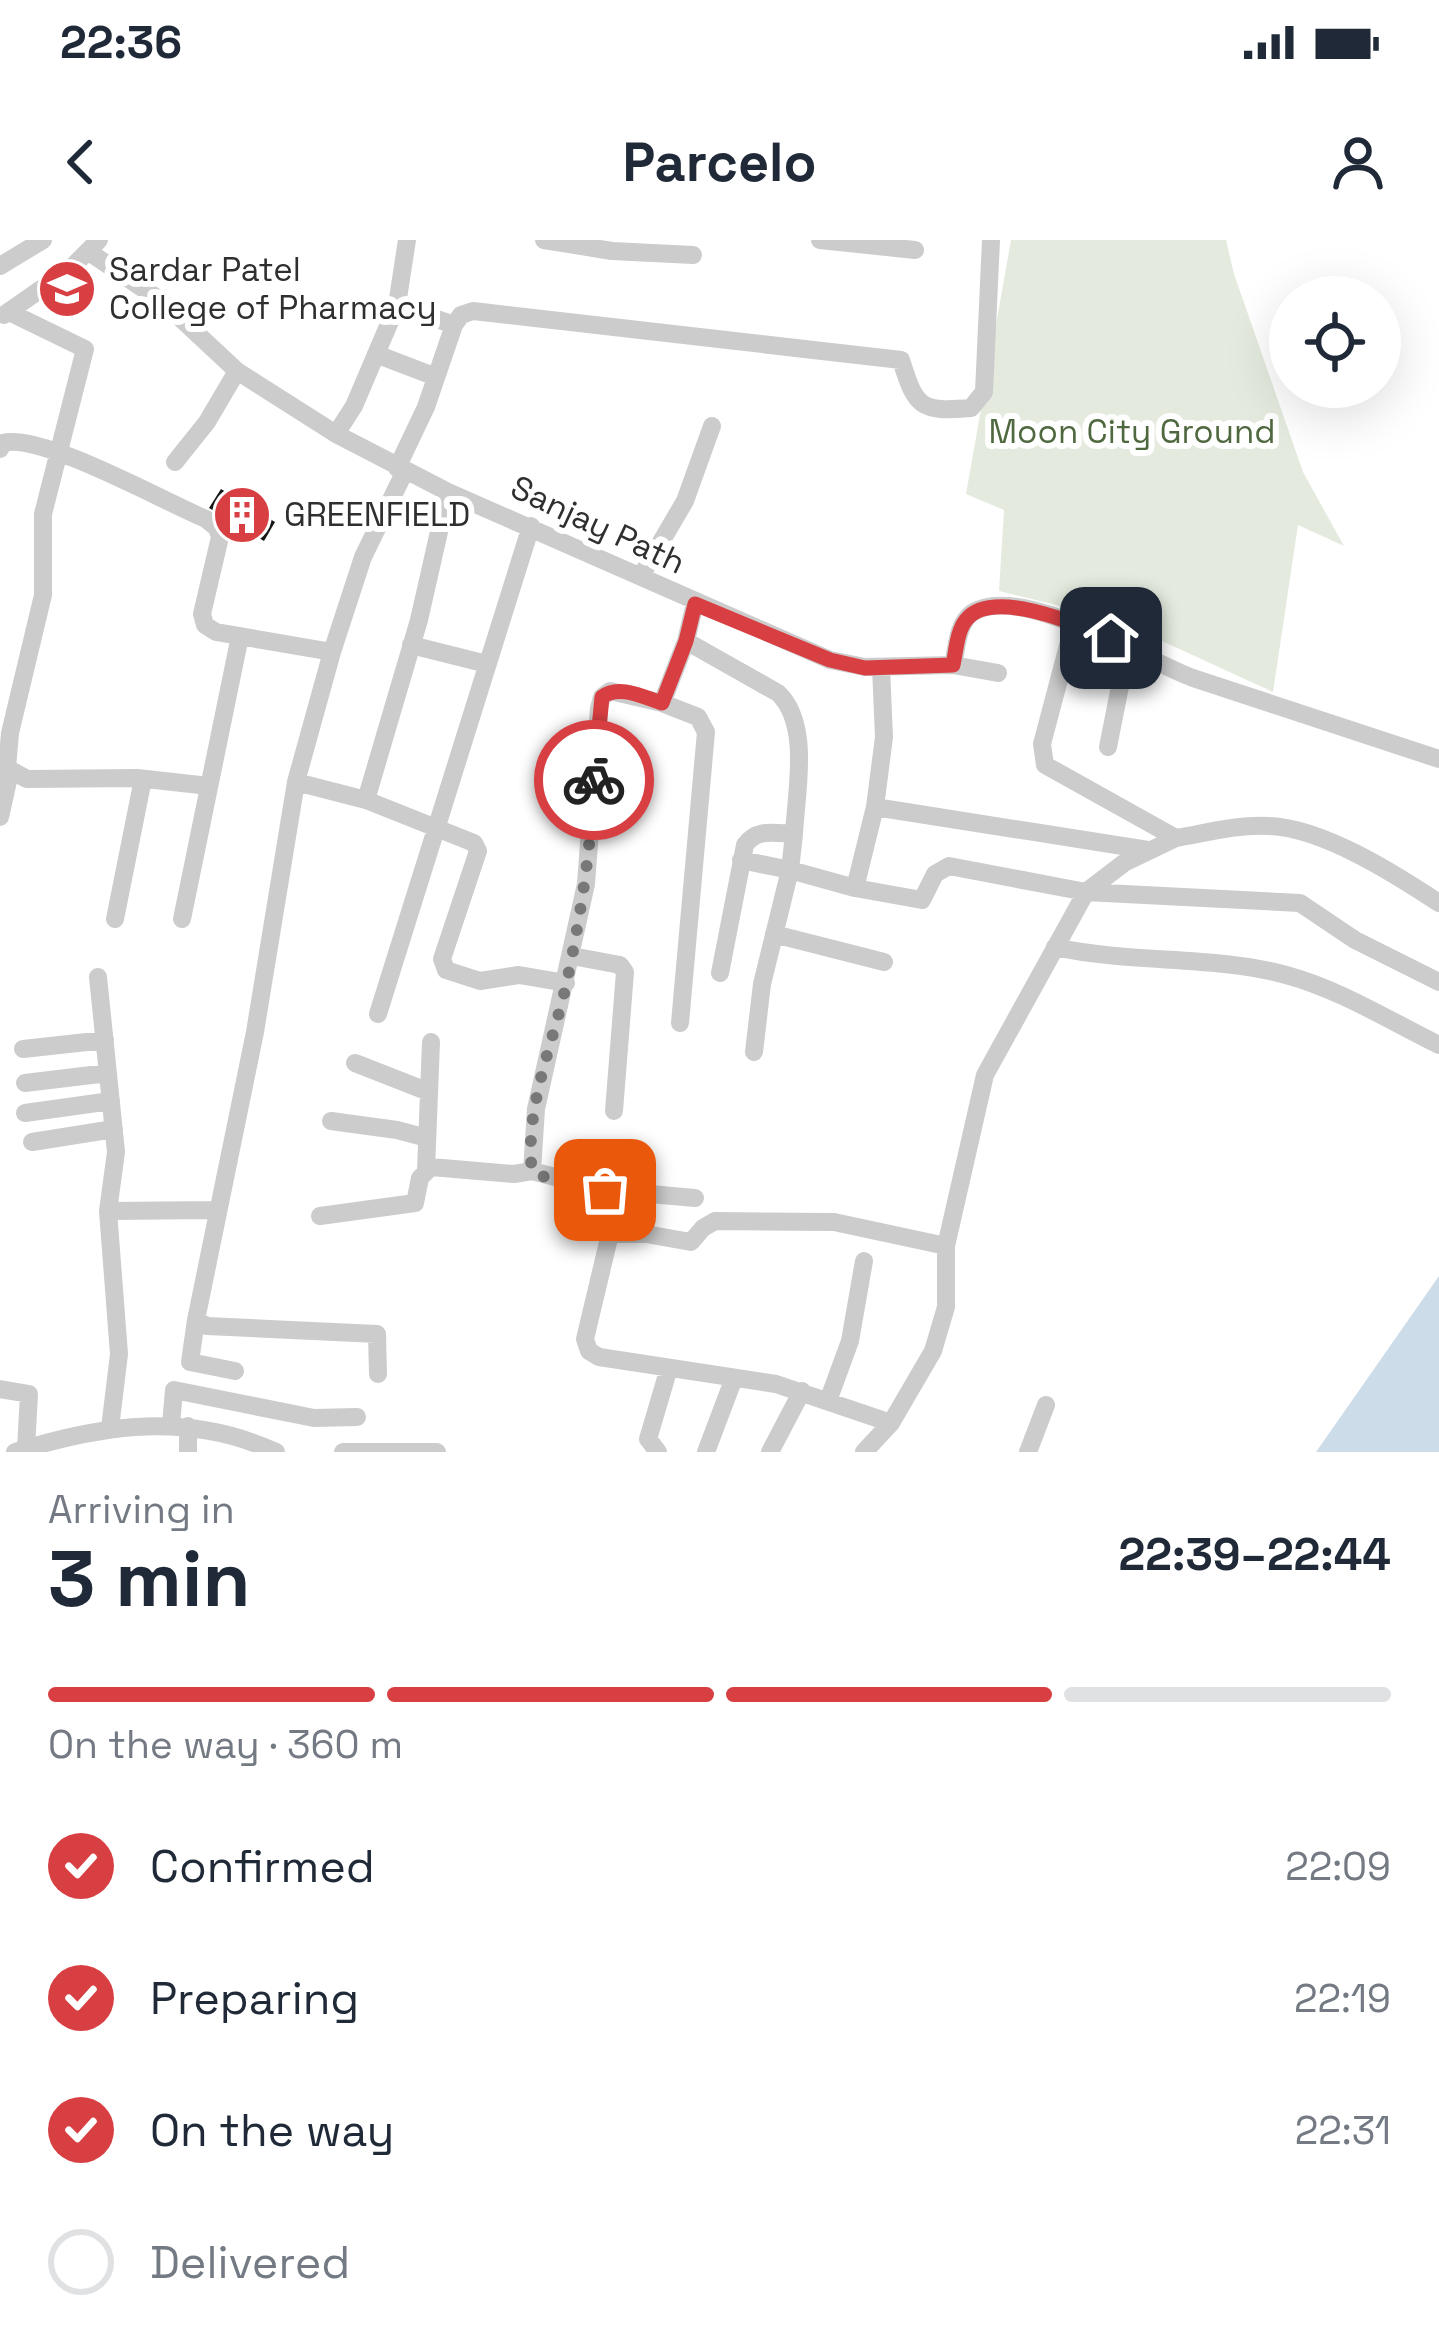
<!DOCTYPE html>
<meta charset="utf-8">
<style>
:root{--surface:#fff;--page:#f2f2f3;--text:#1f2937;--muted:#747a83;--line:#e0e1e3;--accent:#d83f42}
body{margin:0;font-family:"Space Grotesk",sans-serif;background:var(--page);color:var(--text);height:100vh;display:flex;flex-direction:column;font-size:45px;white-space:nowrap}
*{box-sizing:border-box;margin:0}
p{font-size:39px;color:var(--muted)}
.icon{flex:none;width:66px;height:66px;fill:none;stroke:currentColor;stroke-width:2;stroke-linecap:round;stroke-linejoin:round}
.map{position:relative;height:1212px;overflow:hidden}
.details{display:flex;flex-direction:column;background:var(--surface);flex:1}
.details>*{flex:none}
.tools{position:absolute;left:1269px;top:36px;display:grid;gap:24px}
.tools a{display:grid;place-items:center;width:132px;height:132px;border-radius:50%;background:var(--surface);box-shadow:0 12px 48px #0002;font-size:60px}
.pin{position:absolute;display:grid;place-items:center;width:102px;height:102px;color:#fff;margin:-51px;border-radius:24px;box-shadow:0 6px 18px #0006}
.courier{position:absolute;display:grid;place-items:center;width:120px;height:120px;margin:-60px;border:9px solid #d83f42;border-radius:50%;background:#fff;color:#222;box-shadow:0 3px 15px #0007}
.head em{font-style:normal;font-weight:700}
.head div{display:flex;flex-direction:column-reverse}
.head{display:flex;align-items:center;justify-content:space-between;height:204px;padding:0 48px}
h1{font-size:78px;font-weight:700;line-height:90px}
.bar{display:grid;grid-template-columns:repeat(4,1fr);gap:18px 12px;align-content:center;height:144px;padding:0 48px}
.bar i{height:15px;border-radius:9px;background:var(--line)}
.bar .on{background:var(--accent)}
.bar p{grid-column:span 4}
ol{padding:0 48px;list-style:none}
li{display:flex;align-items:center;gap:36px;height:132px}
li p{margin-inline-start:auto}
li .icon{padding:12px;border-radius:50%;background:var(--accent);color:#fff;stroke-width:4}
li:last-child{color:var(--muted)}
li i{width:66px;height:66px;border:6px solid var(--line);border-radius:50%}
.status{display:flex;justify-content:space-between;align-items:center;height:84px;padding:0 60px;background:var(--surface);direction:ltr}
.status svg{height:33px;fill:currentColor}
header{display:flex;justify-content:space-between;align-items:center;height:156px;padding:0 48px;background:var(--surface);font-size:54px;font-weight:700}
.map>svg:first-child{display:block}
</style>
<div class="status"><b>22:36</b><svg viewBox="0 0 49 12"><path d="M0 12V9h3v3zM5 12V6h3v6zM10 12V3h3v9zM15 12V0h3v12zM26 1h20v11H26zM47 4h2v5h-2z"/></svg></div>
<header><svg class="icon" aria-label="back" viewBox="0 0 24 24"><path d="M15 5l-7 7 7 7"/></svg>Parcelo<svg class="icon" aria-label="person" viewBox="0 0 24 24"><circle cx="12" cy="8" r="4"/><path d="M4 21q1-7 8-7t8 7"/></svg></header>
<div class="map">
<svg width="1439" height="1212" viewBox="0 0 1439 1212">
<rect width="100%" height="100%" fill="#fff"/>
<path fill="#e4ebde" d="M1011,0H1226L1234,34L1303,232L1344,306L1298,285L1273,452L1114,379L999,351L1004,270L966,254Z"/>
<path fill="#ccdce9" d="M1439,1036V1212H1316Z"/>
<path fill="#161616" d="M221,249L275,282L264,301L209,268Z"/>
<g fill="none" stroke-linecap="round" stroke-linejoin="round">
<path stroke="#ccc" stroke-width="18" d="M407,0L397,65L454,85
M544,0L612,11L693,15
M820,0L915,10
M89,12L163,62L237,131L336,194L448,252L830,420L865,427L953,425C957,408 957,384 972,373C1019,341 1146,421 1193,438L1439,519
M0,26L43,0
M9,72L85,109L43,274V355L10,493L7,528L27,539L137,538L209,546
M4,75L71,28L99,0
M376,114L436,137
M336,194L354,166L397,65
M0,209L3,203C40,192 165,262 206,279L217,288L220,297L202,374L205,385L216,392L332,412
M175,222L207,182L237,131
M397,228L426,167L454,85L461,75L473,71L901,120C916,168 920,172 971,168L984,152L991,0
M405,231L363,317L332,412L296,542L366,560L474,603L478,611L442,719L446,730L480,741L519,735L566,743
M641,336L685,261L712,186
M695,363L686,401L662,463L610,451L602,457L599,468L586,644L536,869L532,931L605,950V993L610,994H646L691,1002L703,988L715,981L834,982L946,1006
M686,401L778,453C811,484 796,553 794,594C775,593 757,588 745,605L720,733
M411,405L487,424
M953,425L998,433
M662,463L698,477L706,492L680,783
M1108,507L1128,406
M296,542L255,792L196,1080L207,1086L377,1094L378,1134
M366,560L419,380L448,252
M875,567L1148,610
M0,577L10,532
M1176,598C1206,593 1238,584 1269,586C1323,588 1395,634 1439,663
M741,620L790,630L794,594
M855,648L922,660L935,634L949,626L1086,652L1124,623L1176,598L1045,525L1042,504L1074,383
M115,679L143,539
M182,679L240,396
M774,694L884,722
M1055,707C1132,724 1214,715 1286,735C1339,749 1390,781 1439,805
M572,716L620,725L625,732L614,871
M98,737L116,912L108,971L119,1114L110,1188
M378,774L531,286
M23,809L105,800
M754,812L762,744L790,630L855,648L875,567L884,497L881,427
M355,823L429,852
M25,843L108,833
M25,873L111,861
M331,881L397,890L427,898
M32,902L114,889
M426,930L431,802
M605,950L695,958
M108,971L216,970
M320,976L415,963L420,938L431,927L514,934L532,931
M610,994L585,1099L589,1111L599,1117L776,1144L891,1183
M196,1080L190,1122L235,1131
M0,1149L29,1154L26,1209
M828,1161L850,1101L864,1021
M171,1185L174,1150L314,1178L357,1177
M15,1212C104,1184 189,1172 276,1212
M188,1212V1186
M343,1212H437
M658,1212L648,1199L669,1128
M706,1212L734,1138
M770,1212L802,1151
M864,1212L891,1183L933,1111L946,1067V1006L985,835L1086,652L1300,663L1355,700L1439,742
M1028,1212L1046,1165"/>
</g>
<g fill="none" stroke-linecap="round" stroke-linejoin="round">
<path stroke="#787878" stroke-width="12" stroke-dasharray="0 21.6" d="M594,540C591,608 581,674 567,741C554,801 524,869 532,931L541,936L605,950"/>
<path stroke="#d83f42" stroke-width="15" d="M594,540L602,457C619,444 643,457 662,463L686,401L695,364L830,420L865,428L953,425C956,411 957,391 966,380C992,347 1079,385 1111,398"/>
</g>
<defs>
<symbol id="university-disc" viewBox="-11 -11 22 22"><circle r="9.5" fill="#d83f42" stroke="#fff"/><path d="M0-5L7-2L0 1L-7-2ZM-4 1L0 2.5L4 1V4Q0 6-4 4Z" fill="#fff"/></symbol>
<symbol id="building-disc" viewBox="-11 -11 22 22"><circle r="9.5" fill="#d83f42" stroke="#fff"/><path d="M-4-6H4V6H1V3H-1V6H-4ZM-2.5-4.3h1.7v1.8h-1.7ZM.8-4.3h1.7v1.8H.8ZM-2.5-1h1.7V.8h-1.7ZM.8-1h1.7V.8H.8Z" fill="#fff"/></symbol>
</defs>
<g fill-rule="evenodd">
<use href="#university-disc" x="34" y="16" width="66" height="66"/>
<use href="#building-disc" x="209" y="242" width="66" height="66"/>
</g>
<g text-anchor="middle" dominant-baseline="central" stroke-width="12" stroke-linejoin="round" paint-order="stroke">
<g font-size="33" fill="#2f2f2f" stroke="#fff" text-anchor="start">
<text x="109" y="30">Sardar Patel<tspan x="109" dy="38">College of Pharmacy</tspan></text>
<text x="284" y="275">GREENFIELD</text>
</g>
<g font-size="33" fill="#50683f" stroke="#fff">
<text x="1132" y="192">Moon City Ground</text>
</g>
<g font-size="33" fill="#2f2f2f" stroke="#fff">
<text transform="translate(598 285) rotate(25)">Sanjay Path</text>
</g>
</g>
</svg>
<div class="tools">
<a><svg class="icon" aria-label="locate" viewBox="0 0 24 24"><circle cx="12" cy="12" r="6"/><path d="M12 2v4M12 18v4M2 12h4M18 12h4"/></svg></a>
</div>
<div class="pin" style="left:605px;top:950px;background:#ea580c"><svg class="icon" aria-label="bag" viewBox="0 0 24 24"><path d="M5 8h14l-1 12H6zM9 8a3 3 0 0 1 6 0"/></svg></div>
<div class="pin" style="left:1111px;top:398px;background:#1f2937"><svg class="icon" aria-label="home" viewBox="0 0 24 24"><path d="M3 11l9-7 9 7M6 9v11h12V9"/></svg></div>
<div class="courier" style="left:594px;top:540px"><svg class="icon" aria-label="bike" viewBox="0 0 24 24"><circle cx="6" cy="16" r="4"/><circle cx="18" cy="16" r="4"/><path d="M6 16l4-8h5l3 8M10 8l3 8H6M13 5h3"/></svg></div>
</div>
<section class="details">
<div class="head"><div><h1>3 min</h1><p>Arriving in</p></div><em>22:39–22:44</em></div>
<div class="bar"><i class="on"></i><i class="on"></i><i class="on"></i><i></i><p>On the way · 360 m</p></div>
<ol>
<li><svg class="icon" aria-label="check" viewBox="0 0 24 24"><path d="M5 12l5 5 9-10"/></svg>Confirmed<p>22:09</p></li>
<li><svg class="icon" aria-label="check" viewBox="0 0 24 24"><path d="M5 12l5 5 9-10"/></svg>Preparing<p>22:19</p></li>
<li><svg class="icon" aria-label="check" viewBox="0 0 24 24"><path d="M5 12l5 5 9-10"/></svg>On the way<p>22:31</p></li>
<li><i></i>Delivered</li>
</ol>
</section>
